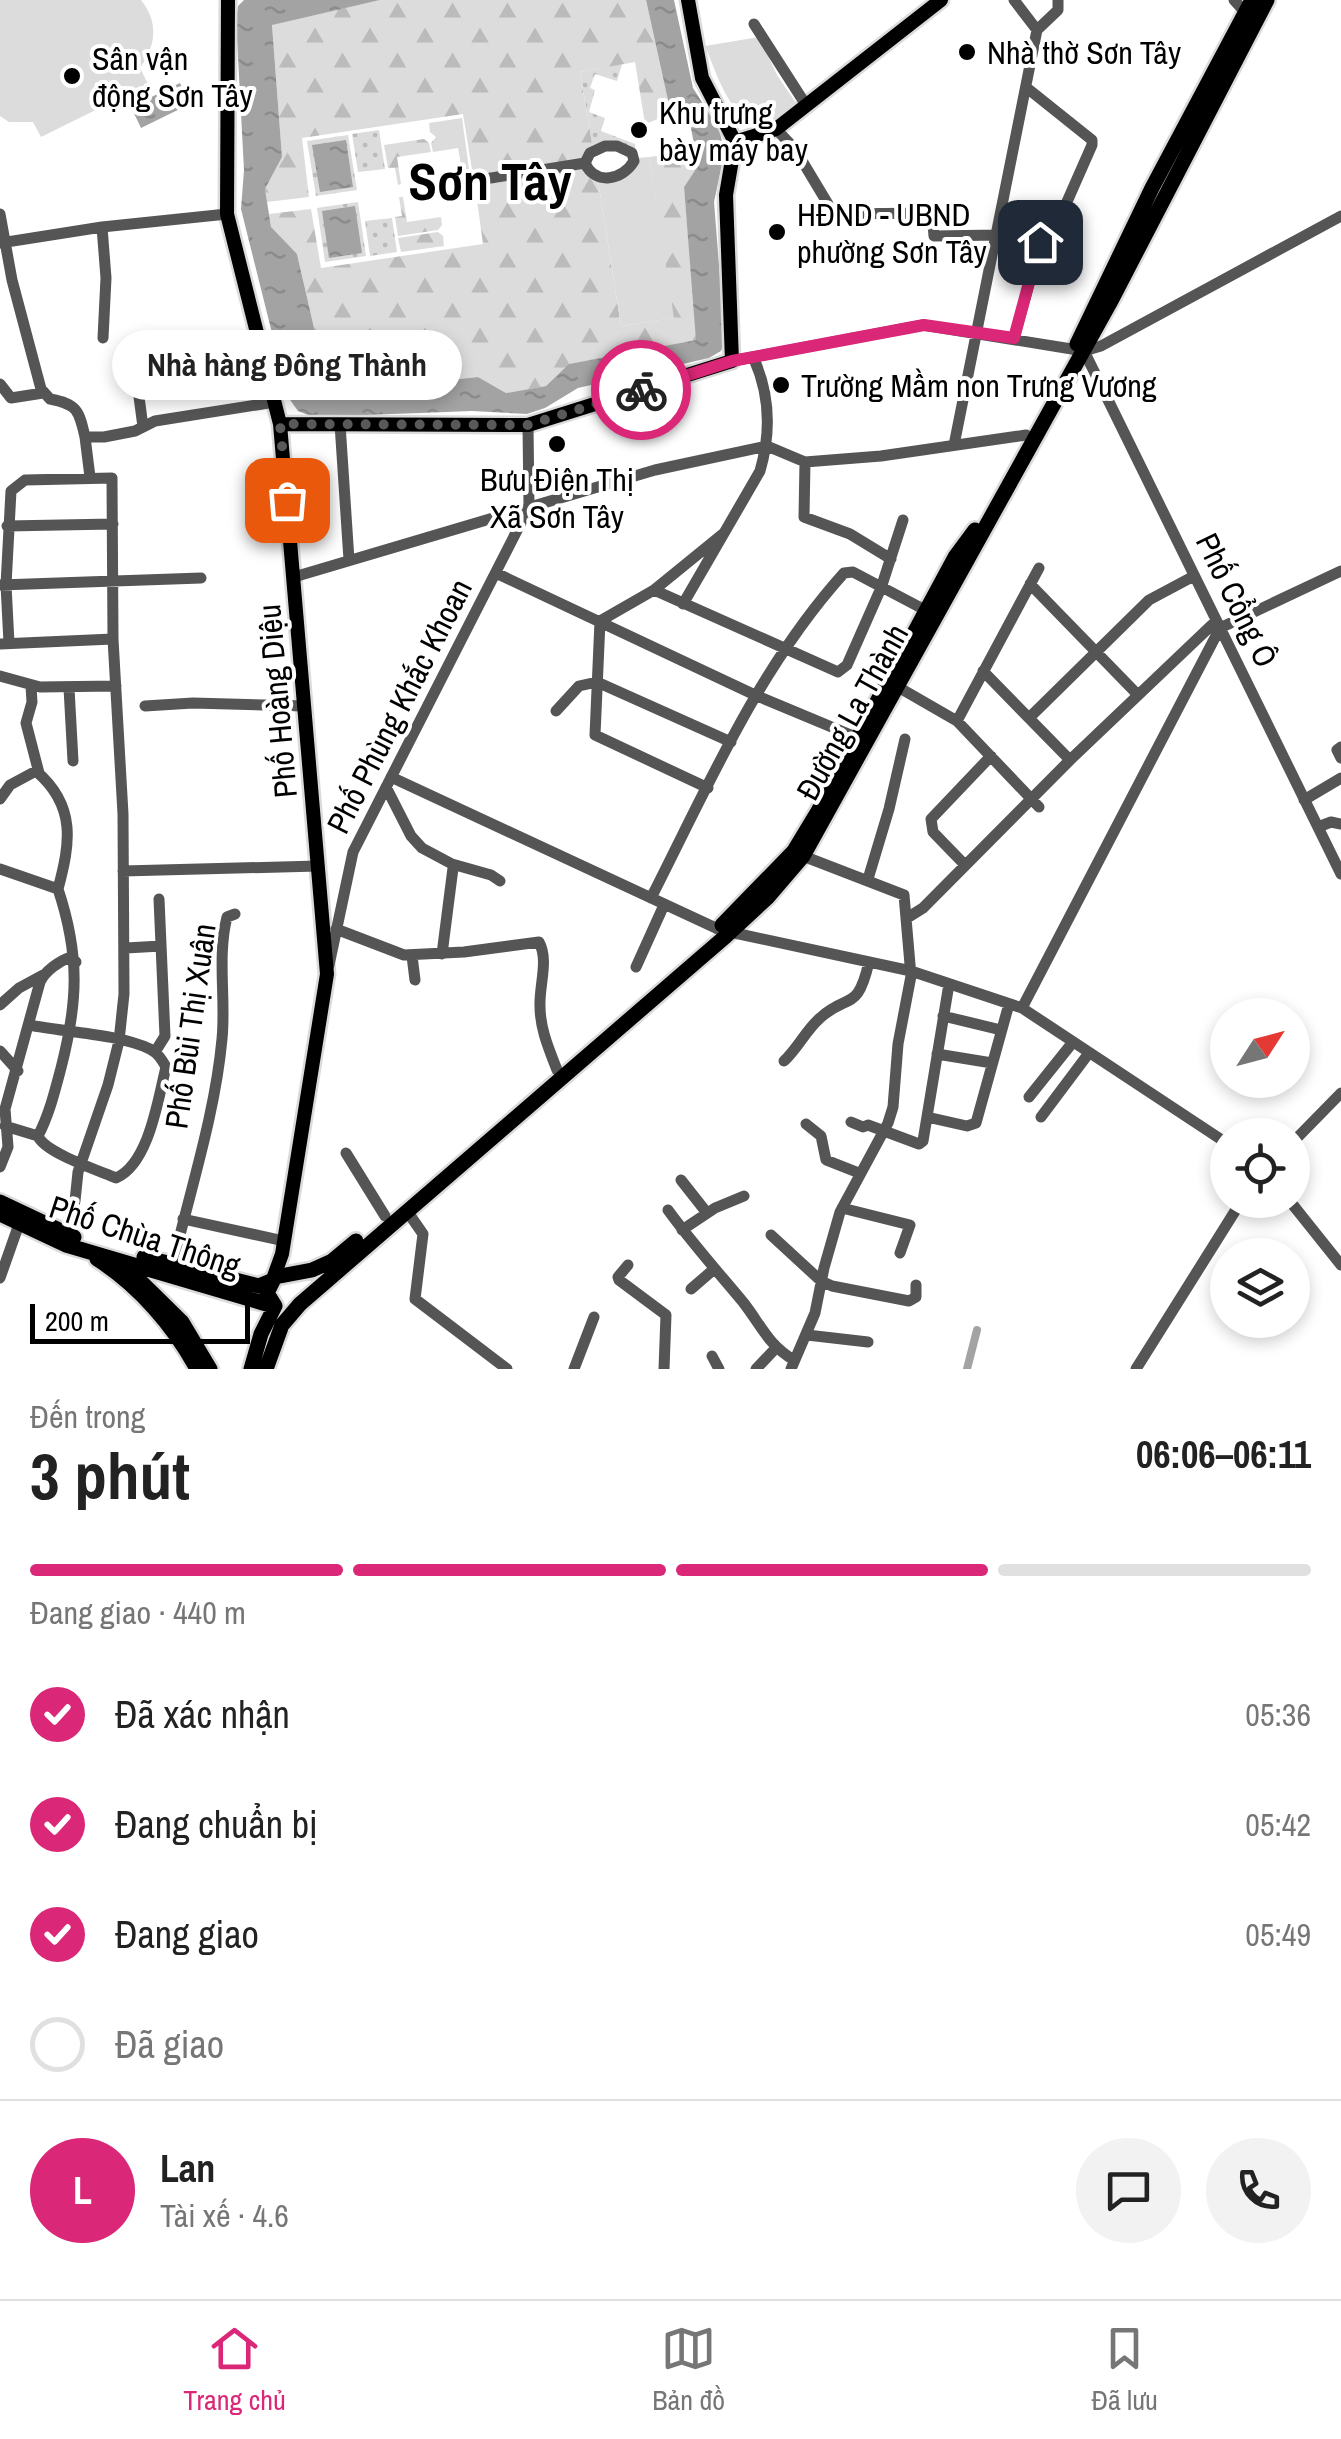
<!DOCTYPE html>
<html lang="vi">
<meta charset="utf-8">
<style>
:root{--surface:#fff;--page:#f2f2f2;--text:#222;--muted:#767676;--line:#e0e0e0;--accent:#db2777}
body{margin:0;font-family:"Archivo Narrow",sans-serif;background:var(--page);color:var(--text);height:100vh;display:flex;flex-direction:column;font-size:38px;white-space:nowrap}
*{box-sizing:border-box;margin:0}
p{font-size:32px;color:var(--muted)}
.icon{flex:none;width:55px;height:55px;fill:none;stroke:currentColor;stroke-width:2;stroke-linecap:round;stroke-linejoin:round}
.map{position:relative;height:1369px;overflow:hidden}
.details{display:flex;flex-direction:column;background:var(--surface);flex:1}
.details>*{flex:none}
.needle{width:65px;rotate:54deg}
.controls{position:absolute;left:1210px;top:998px;display:grid;gap:20px}
.controls a{display:grid;place-items:center;width:100px;height:100px;border-radius:50%;background:var(--surface);box-shadow:0 5px 15px #0003;font-size:50px}
.scale{position:absolute;left:30px;bottom:25px;width:220px;box-sizing:border-box;padding-left:10px;border:5px solid #000;border-top:0;font-size:28px;line-height:35px;white-space:nowrap;color:#000;-webkit-text-stroke:8px #fff;paint-order:stroke}
.pin{position:absolute;display:grid;place-items:center;width:85px;height:85px;color:#fff;margin:-42px;border-radius:20px;box-shadow:0 5px 15px #0006}
.courier{position:absolute;display:grid;place-items:center;width:100px;height:100px;margin:-50px;border:8px solid #db2777;border-radius:50%;background:#fff;color:#222;box-shadow:0 2px 12px #0007}
.bubble{position:absolute;height:70px;border-radius:35px;background:var(--surface);box-shadow:0 5px 15px #0003;font-size:32px;font-weight:700;line-height:70px;text-align:center}
.summary em{font-style:normal;font-weight:700}
.summary div{display:flex;flex-direction:column-reverse}
.summary{display:flex;align-items:center;justify-content:space-between;height:170px;padding:0 30px}
h1{font-size:65px;font-weight:700;line-height:75px}
.bar{display:grid;grid-template-columns:repeat(4,1fr);gap:15px 10px;align-content:center;height:120px;padding:0 30px}
.bar i{height:12px;border-radius:8px;background:var(--line)}
.bar .current{background:var(--accent)}
.bar p{grid-column:span 4}
.line{display:flex;align-items:center;gap:25px;padding:0 30px;border-top:2px solid var(--line)}
.line div{flex:1}
.round{display:grid;place-items:center;flex:none;width:105px;height:105px;border-radius:52px;background:var(--page)}
ol{padding:0 30px;list-style:none}
li{display:flex;align-items:center;gap:30px;height:110px}
li p{margin-inline-start:auto}
li .icon{padding:10px;border-radius:50%;background:var(--accent);color:#fff;stroke-width:4}
li:last-child{color:var(--muted)}
li i{width:55px;height:55px;border:5px solid var(--line);border-radius:50%}
.tab-bar{display:flex;justify-content:space-around;align-items:center;height:140px;border-top:2px solid var(--line);background:var(--surface);font-size:28px;color:var(--muted)}
.tab-bar a{display:grid;justify-items:center;gap:5px}
.tab-bar .current{color:var(--accent)}
.map>svg:first-child{display:block}
</style>
<div class="map">
<svg width="1341" height="1369" viewBox="0 0 1341 1369">
<defs>
<pattern id="grass-dots" width="8" height="8" patternUnits="userSpaceOnUse" patternTransform="scale(2.5)"><rect width="8" height="8" fill="#dcdcdc"/><path d="M2 2h.1M6 6h.1" fill="none" stroke="#bbb" stroke-width="1.8" stroke-linecap="round"/></pattern>
<pattern id="forest-firs" width="22" height="20" patternUnits="userSpaceOnUse" patternTransform="scale(2.5)"><rect width="22" height="20" fill="#dcdcdc"/><path d="M5 1l3.5 6h-7zM16 11l3.5 6h-7z" fill="#bbb"/></pattern>
<pattern id="water-ripples" width="26" height="14" patternUnits="userSpaceOnUse" patternTransform="scale(2.5)"><rect width="26" height="14" fill="#a3a3a3"/><path d="M2 4q2-2 4 0t4 0M15 11q2-2 4 0t4 0" fill="none" stroke="#8b8b8b"/></pattern>
</defs>
<rect width="100%" height="100%" fill="#fff"/>
<path fill="url(#grass-dots)" d="M622,64L617,81L595,74L590,88L595,90L589,112L605,118L601,131L635,144V150L593,149L580,72Z
M379,130L385,169L358,172L352,134Z
M348,135L357,190L316,196L307,141Z
M358,202L366,256L325,262L317,208Z
M392,218L397,252L370,256L365,221Z"/>
<path fill="url(#forest-firs)" d="M380,0H646L671,114L645,124L635,62L580,72L593,149L583,159L473,176L463,114L302,138L309,197L267,202L265,189L282,157L272,24Z
M462,118L469,169L462,170L458,148L433,152L431,143L436,137L430,132L429,123Z
M424,139L429,143L431,152L397,157L401,184L398,185L395,168H388L384,145Z
M695,151L698,167L684,187L697,340L570,364L546,386L506,393L478,377L329,393L297,254L271,228L269,214L311,209L321,268L483,244L475,186L584,168L598,180L621,326L673,318L649,157Z
M399,197H403L407,222L441,217L442,225L438,230L398,236L395,217L402,216Z
M438,232L443,236L444,246L401,252L398,238Z"/>
<path fill="#dcdcdc" d="M0,0H141C159,23 156,45 140,68L148,84L41,137L33,122H9L0,116Z
M759,37L777,75L796,103C788,108 777,118 768,121C732,131 716,70 705,46Z
M649,157L674,318L621,326L598,180L604,181L637,158Z"/>
<path fill="url(#water-ripples)" d="M244,0H380L272,25L282,157L265,189L271,227L297,254L329,393L478,377L506,393L546,386L569,364L696,340L684,187L698,166L691,128L671,114L646,0H674L693,88L719,129L722,141L723,160L714,202L725,340L721,351L709,358L578,388L545,408L527,414L472,411L313,417L298,411L288,397L241,209L244,170L236,20L238,6Z
M180,83L190,104L141,128L131,107Z
M346,140L353,187L320,192L312,145Z
M355,206L362,253L329,258L322,211Z"/>
<g fill="none" stroke-linecap="round" stroke-linejoin="round">
<path stroke="#a3a3a3" stroke-width="8" d="M967,1369L977,1330"/>
<defs>
<path id="major" d="M228,0L227,214L280,424L327,974L282,1254L273,1279
M735,142L776,129L941,0
M280,424L528,425L732,361L726,195L735,142L702,78L688,0"/>
<path id="highway" d="M1077,344L1152,188L1252,0
M722,925L794,851L817,813L955,557L975,530
M0,1202L74,1237
M0,1214L66,1245L273,1306
M144,1257L259,1286L271,1281
M97,1259C138,1285 174,1326 197,1369
M128,1269L182,1322L210,1369
M275,1306L267,1293L275,1277L312,1270L332,1261L356,1241
M251,1369L261,1334L275,1306
M266,1369L282,1325L300,1304L726,936L767,898L803,856L1112,299L1267,0"/>
</defs>
<use href="#major" stroke="#dbdbdb" stroke-width="19"/>
<use href="#highway" stroke="#dbdbdb" stroke-width="20"/>
<path stroke="#555" stroke-width="11" d="M1234,0L1245,12
M754,24L806,105
M1037,30L1058,10V0
M776,129L795,149L834,214L932,213L934,236L997,235
M617,146L632,153L634,161C623,180 595,186 585,163L590,153L605,146Z
M472,181L585,163
M0,214L12,280L41,389L50,399C77,404 79,410 85,437H104L135,431L155,421L275,402
M102,227L106,278L103,338
M0,243L102,227L227,214
M1014,338L1046,223L1066,204L1092,145V140L1027,88
M1084,351L1341,874
M1084,351L1101,346L1341,216
M732,361L923,325L1084,351
M136,374L143,427
M0,384L11,398L43,393
M340,424L349,560
M85,437L90,477
M954,445L1037,30L1014,0
M767,446L805,462L881,456L1026,435
M805,462L804,517L850,534L891,559
M7,526L113,524
M498,574L755,695L858,738
M294,577L655,470L767,446
M1030,584L1138,695
M0,585L201,578
M654,590L838,672L847,665L881,588L903,520
M683,604L760,471C771,433 770,395 754,359
M9,643L6,585L11,491L25,480L112,478L113,639L123,814L124,994L119,1041L108,1085L78,1172L75,1201L64,1233
M0,644L113,639
M983,671L1070,760
M0,676L40,687L116,686
M31,686L32,702L26,723L39,773
M898,687L957,721L1039,807
M69,688L73,761
M145,706L193,703L305,706
M556,711L579,686L597,682L731,742
M1029,718L1149,600L1194,576
M957,721L1039,568
M1341,747L1337,750L1341,758
M391,777L718,929
M386,787L411,836L422,848L452,864L453,868L442,954
M708,788L595,735L600,621L654,590L724,533
M0,799L10,785L36,771C77,806 70,844 58,889
M1304,800L1341,778
M1318,827L1331,822L1341,824
M452,864L491,875L500,881
M965,865L933,832L931,819L991,756
M0,869L58,889C80,955 78,1002 61,1068C55,1091 49,1115 38,1136C44,1152 97,1170 116,1178C149,1164 158,1099 166,1067C162,1060 158,1053 150,1049C118,1034 65,1032 29,1025
M123,871L318,866
M868,879L889,809L905,739
M651,898C708,786 759,667 844,573L853,572L927,611
M907,918L923,908L1070,760L1216,621
M336,929L404,955L464,952L539,942C549,960 539,986 540,1006C540,1029 549,1049 557,1070
M730,932L911,971L1022,1008L1228,1144
M126,948L161,946
M412,956L415,980
M329,965L353,852L529,507L528,425
M636,967L664,905
M0,1005L19,988L43,975
M1022,1008L1220,628L1341,571
M943,1016L1001,1030
M0,1051L18,1071
M155,1052L165,1036L159,899
M937,1054L992,1063
M784,1061C798,1048 806,1030 820,1018C849,992 857,1013 869,962
M1029,1097L1073,1042
M927,1117L967,1126L976,1123L1009,1004
M1041,1117L1089,1053
M851,1122L863,1127L868,1125L919,1144L923,1141L949,984
M806,1124L821,1136L826,1160L859,1173
M5,1126L38,1136
M1292,1143L1341,1093
M346,1153L385,1216
M0,1167L8,1147L5,1109L40,982C45,971 59,961 71,957L76,962
M681,1180L707,1213
M1289,1200L1341,1265
M842,1208L910,1225L900,1253
M668,1210C692,1243 718,1272 743,1302C761,1325 768,1345 794,1360
M407,1211L423,1234L415,1299L507,1369
M183,1219L284,1241
M682,1230L715,1208L744,1196
M771,1235L821,1281L832,1286L909,1301L916,1297V1285
M173,1264C190,1190 215,1115 222,1039C226,1000 217,956 227,917L235,914
M628,1265L618,1277L619,1280L666,1315L664,1369
M0,1278L19,1224
M691,1289L713,1270
M807,1335L868,1342
M712,1356L719,1369
M574,1369L594,1317
M756,1369L775,1349
M791,1369L815,1313L824,1268L840,1212L888,1123L893,1107L898,1044L911,976L904,895L803,856
M1136,1369L1242,1200"/>
<use href="#major" stroke="#000" stroke-width="14"/>
<use href="#highway" stroke="#000" stroke-width="15"/>
</g>
<g fill="none" stroke-linecap="round" stroke-linejoin="round">
<path stroke="#595959" stroke-width="10" stroke-dasharray="0 18" d="M287,500L280,424L528,425L641,390"/>
<path stroke="#db2777" stroke-width="12" d="M641,390L732,361L924,325L1014,338L1040,242"/>
</g>
<g fill="#000" stroke="#fff" stroke-width="4">
<circle cx="967" cy="52" r="10"/>
<circle cx="72" cy="76" r="10"/>
<circle cx="639" cy="130" r="10"/>
<circle cx="777" cy="232" r="10"/>
<circle cx="781" cy="385" r="10"/>
<circle cx="557" cy="444" r="10"/>
</g>
<g text-anchor="middle" dominant-baseline="central" stroke-width="8" stroke-linejoin="round" paint-order="stroke">
<g font-size="32" fill="#000" stroke="#fff" text-anchor="start">
<text x="987" y="52">Nhà thờ Sơn Tây</text>
<text x="92" y="58">Sân vận<tspan x="92" dy="37">động Sơn Tây</tspan></text>
<text x="659" y="112">Khu trưng<tspan x="659" dy="37">bày máy bay</tspan></text>
<text x="797" y="214">HĐND - UBND<tspan x="797" dy="37">phường Sơn Tây</tspan></text>
<text x="801" y="385">Trường Mầm non Trưng Vương</text>
<text x="557" y="479" text-anchor="middle">Bưu Điện Thị<tspan x="557" dy="37">Xã Sơn Tây</tspan></text>
</g>
<g font-size="32" fill="#000" stroke="#fff">
<text transform="translate(1237 600) rotate(64)">Phố Cổng Ô</text>
<text transform="translate(277 701) rotate(-95)">Phố Hoàng Diệu</text>
<text transform="translate(399 706) rotate(-63)">Phố Phùng Khắc Khoan</text>
<text transform="translate(852 712) rotate(-61)">Đường La Thành</text>
<text transform="translate(190 1026) rotate(-82)">Phố Bùi Thị Xuân</text>
<text transform="translate(145 1236) rotate(18)">Phố Chùa Thông</text>
</g>
<g font-size="52" font-weight="bold" fill="#000" stroke="#fff">
<text x="490" y="181">Sơn Tây</text>
</g>
</g>
</svg>
<div class="controls">
<a><svg class="needle" viewBox="-14 -14 28 28"><path d="M0-13l5 13h-10z" fill="#e53935"/><path d="M0 13l5-13h-10z" fill="#767676"/></svg></a>
<a><svg class="icon" aria-label="locate" viewBox="0 0 24 24"><circle cx="12" cy="12" r="6"/><path d="M12 2v4M12 18v4M2 12h4M18 12h4"/></svg></a>
<a><svg class="icon" aria-label="layers" viewBox="0 0 24 24"><path d="M12 4l9 5-9 5-9-5zM3 14l9 5 9-5"/></svg></a>
</div>
<div class="scale">200 m</div>
<div class="pin" style="left:287px;top:500px;background:#ea580c"><svg class="icon" aria-label="bag" viewBox="0 0 24 24"><path d="M5 8h14l-1 12H6zM9 8a3 3 0 0 1 6 0"/></svg></div>
<div class="pin" style="left:1040px;top:242px;background:#1f2937"><svg class="icon" aria-label="home" viewBox="0 0 24 24"><path d="M3 11l9-7 9 7M6 9v11h12V9"/></svg></div>
<div class="courier" style="left:641px;top:390px"><svg class="icon" aria-label="bike" viewBox="0 0 24 24"><circle cx="6" cy="16" r="4"/><circle cx="18" cy="16" r="4"/><path d="M6 16l4-8h5l3 8M10 8l3 8H6M13 5h3"/></svg></div>
<div class="bubble" style="left:112px;top:330px;width:350px">Nhà hàng Đông Thành</div>
</div>
<section class="details">
<div class="summary"><div><h1>3 phút</h1><p>Đến trong</p></div><em>06:06–06:11</em></div>
<div class="bar"><i class="current"></i><i class="current"></i><i class="current"></i><i></i><p>Đang giao · 440 m</p></div>
<ol>
<li><svg class="icon" aria-label="check" viewBox="0 0 24 24"><path d="M5 12l5 5 9-10"/></svg>Đã xác nhận<p>05:36</p></li>
<li><svg class="icon" aria-label="check" viewBox="0 0 24 24"><path d="M5 12l5 5 9-10"/></svg>Đang chuẩn bị<p>05:42</p></li>
<li><svg class="icon" aria-label="check" viewBox="0 0 24 24"><path d="M5 12l5 5 9-10"/></svg>Đang giao<p>05:49</p></li>
<li><i></i>Đã giao</li>
</ol>
<div class="line" style="height:180px"><b class="round" style="background:var(--accent);color:#fff">L</b><div><b>Lan</b><p>Tài xế · 4.6</p></div><a class="round"><svg class="icon" aria-label="chat" viewBox="0 0 24 24"><path d="M4 5h16v11H9l-5 4z"/></svg></a><a class="round"><svg class="icon" aria-label="phone" viewBox="0 0 24 24"><path d="M5 4h4l2 5-3 2q2 4 5 5l2-3 5 2v4C11 20 4 13 5 4z"/></svg></a></div>
</section>
<nav class="tab-bar">
<a class="current"><svg class="icon" aria-label="home" viewBox="0 0 24 24"><path d="M3 11l9-7 9 7M6 9v11h12V9"/></svg>Trang chủ</a>
<a><svg class="icon" aria-label="map" viewBox="0 0 24 24"><path d="M3 6l6-2 6 2 6-2v14l-6 2-6-2-6 2zM9 4v14M15 6v14"/></svg>Bản đồ</a>
<a><svg class="icon" aria-label="saved" viewBox="0 0 24 24"><path d="M7 4h10v16l-5-4-5 4z"/></svg>Đã lưu</a>
</nav>
